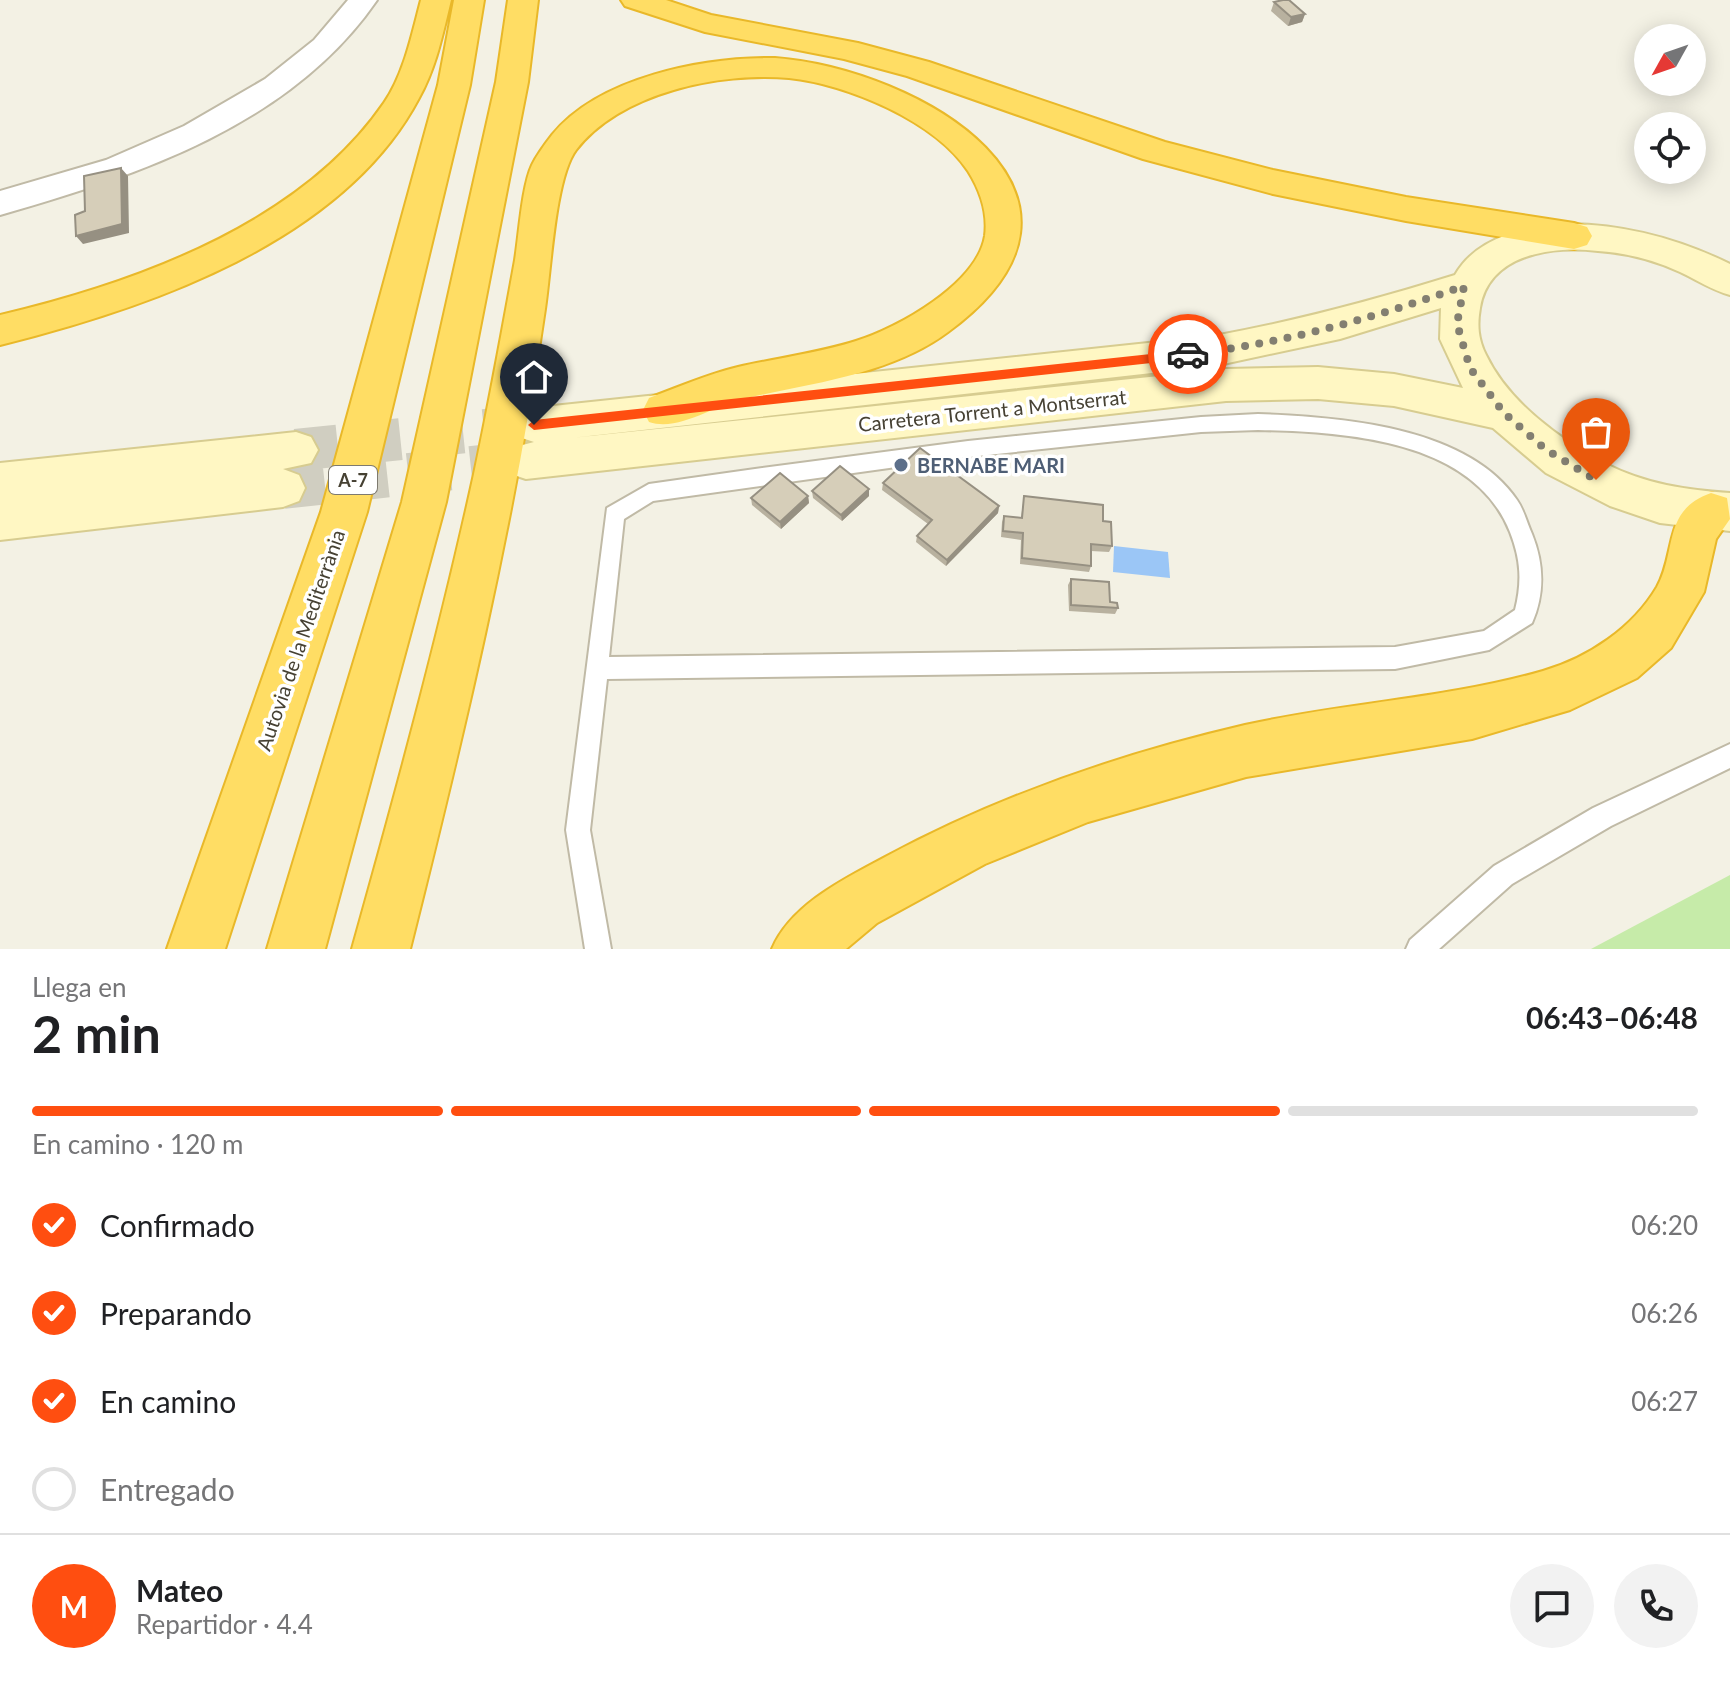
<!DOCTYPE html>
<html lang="es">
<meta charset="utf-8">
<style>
:root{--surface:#fff;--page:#f2f2f2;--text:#202124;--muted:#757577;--line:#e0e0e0;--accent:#ff4e10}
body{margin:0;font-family:Lato,sans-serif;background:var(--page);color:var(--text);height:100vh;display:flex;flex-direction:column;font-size:30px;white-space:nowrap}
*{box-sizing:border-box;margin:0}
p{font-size:26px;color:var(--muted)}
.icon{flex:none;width:44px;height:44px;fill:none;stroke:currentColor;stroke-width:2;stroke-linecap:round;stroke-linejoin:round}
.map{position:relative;height:949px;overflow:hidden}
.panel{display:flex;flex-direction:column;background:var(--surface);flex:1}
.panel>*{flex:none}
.needle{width:52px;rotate:230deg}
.tools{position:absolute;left:1634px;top:24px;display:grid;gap:16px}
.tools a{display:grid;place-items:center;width:72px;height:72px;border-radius:50%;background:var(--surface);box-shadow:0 4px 20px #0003;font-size:40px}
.pin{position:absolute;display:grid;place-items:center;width:68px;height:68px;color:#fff;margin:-82px -34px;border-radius:50% 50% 50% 0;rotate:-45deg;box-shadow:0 0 8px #0007}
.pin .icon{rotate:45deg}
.courier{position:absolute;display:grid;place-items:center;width:80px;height:80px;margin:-40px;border:6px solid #ff4e10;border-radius:50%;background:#fff;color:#222;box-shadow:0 2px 10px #0007}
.overview em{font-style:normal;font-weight:700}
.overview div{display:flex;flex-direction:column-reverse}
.overview{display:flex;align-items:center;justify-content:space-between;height:136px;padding:0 32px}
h1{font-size:52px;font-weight:700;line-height:60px}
.bar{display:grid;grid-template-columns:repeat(4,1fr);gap:12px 8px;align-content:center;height:96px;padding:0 32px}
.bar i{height:10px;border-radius:6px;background:var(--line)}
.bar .active{background:var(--accent)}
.bar p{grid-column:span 4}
.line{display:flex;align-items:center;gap:20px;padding:0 32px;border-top:2px solid var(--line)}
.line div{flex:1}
.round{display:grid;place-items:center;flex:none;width:84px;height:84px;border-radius:42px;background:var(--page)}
ol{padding:0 32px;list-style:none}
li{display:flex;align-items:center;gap:24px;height:88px}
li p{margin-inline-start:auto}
li .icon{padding:8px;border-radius:50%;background:var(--accent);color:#fff;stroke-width:4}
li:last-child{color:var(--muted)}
li i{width:44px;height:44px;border:4px solid var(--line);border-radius:50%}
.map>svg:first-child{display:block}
</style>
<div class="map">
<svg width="1730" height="949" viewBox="0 0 1730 949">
<rect width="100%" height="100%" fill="#f3f1e4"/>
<path fill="#c6eba9" d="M1730,875V949H1591Z"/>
<path fill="#9bc6f6" d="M1114,546L1168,552L1170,578L1113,572Z"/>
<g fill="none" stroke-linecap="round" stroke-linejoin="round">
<path stroke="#d0cec1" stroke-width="42" stroke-dasharray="42 21" stroke-linecap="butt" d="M296,450L534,425
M283,488L526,461"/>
<defs>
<path id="lane" d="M1258,414C1340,417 1467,426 1517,500C1524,510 1527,523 1532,534C1544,564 1545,593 1532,623L1489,650L1395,669L607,679L590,830L611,949H585L566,830L607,508L649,484L755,469L968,441L1201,417ZM1258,430C1345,432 1473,439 1510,532C1521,560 1522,582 1515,610L1484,631L1395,647L609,657L624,519L653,501L968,457L1201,432Z
M1730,744V768L1611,826L1512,884L1439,949H1406L1410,940L1494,866L1593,808Z"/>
<path id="street" d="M348,0H377C291,125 139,175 0,215V191L106,160L184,126L265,79L314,40Z"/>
<path id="secondary" d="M1570,224C1627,225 1679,239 1730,264V295C1712,290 1697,280 1680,272C1654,260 1627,253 1598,251C1553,246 1489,253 1480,308C1477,325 1478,339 1486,355C1509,403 1561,440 1606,464C1645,484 1687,490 1730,493V531L1660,523L1610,506L1546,473L1493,428L1394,406L1318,399L1226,401L526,479L511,474L504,461L511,448L534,442L519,437L513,425L519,413L534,408L1214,336C1296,321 1375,300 1455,275C1478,235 1527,227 1570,224ZM1441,308L1440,339L1463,388L1394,374L1318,367L1226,369L571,438L1214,366L1340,339Z
M296,432L311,437L318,450L311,463L283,469L299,475L305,488L299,501L283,507L0,540V463Z"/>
<path id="highway" d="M421,0H451C443,33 436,68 419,98C343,242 148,308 0,345V315C136,283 301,224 384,103C404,74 412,34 421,0Z
M454,0H484L470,85L367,512L225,949H167L321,512L438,85Z
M508,0H538L528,82L446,502L325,949H267L402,502L496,82Z
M621,0H666L711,15L858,43L929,62L1165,142L1273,170L1406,197L1574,223L1587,227L1592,236L1587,245L1574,249L1406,221L1273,194L1143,159L907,76L844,59L705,32L625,6Z
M775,58C919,69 1135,195 948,332C892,374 813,383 747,398C715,404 680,432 649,422L643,410L649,398C679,387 708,374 738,367C778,358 818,353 856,341C898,328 977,284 985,236C988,213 980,190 968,171C935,121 847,84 789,78C720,72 621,92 576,150C555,178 551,270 545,309C514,525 463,738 410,949H352C396,792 439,634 474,474C489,403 502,332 515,260C519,235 522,186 532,165C537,155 545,144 552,135C599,77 704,57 775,58Z
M1711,493L1727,498L1730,519L1716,539L1704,592L1671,648L1637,678L1570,710L1472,739L1246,777L1088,822L985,864L877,923L846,949H772C791,904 846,878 887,856C999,796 1120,754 1245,725C1343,703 1445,699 1543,671C1588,658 1633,628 1657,587C1677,551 1662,510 1711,493Z"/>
</defs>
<use href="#lane" stroke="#c0baa6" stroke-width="4"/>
<use href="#street" stroke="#c0baa6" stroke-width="4"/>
<use href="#secondary" stroke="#d7cc90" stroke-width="4"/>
<use href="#highway" stroke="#e9b829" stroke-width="4"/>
<use href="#lane" fill="#fff" fill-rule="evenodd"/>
<use href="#street" fill="#fff" fill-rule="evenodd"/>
<use href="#secondary" fill="#fff7c3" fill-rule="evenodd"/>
<use href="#highway" fill="#ffdd64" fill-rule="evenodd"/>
</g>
<path fill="#b8b19f" d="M1274,2L1305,14L1302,22L1288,26L1271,11Z
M883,483L999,506L998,513L946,566L916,542L917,536L928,524L882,490Z
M812,491L869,496L842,521L813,498Z
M808,496L809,503L781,529L752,505L751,498Z
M1024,496L1103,521L1112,546L1109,552L1091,551V566L1089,572L1020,564L1021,540L1001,537L1002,522L1004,516L1021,518Z
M1071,579L1118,608L1115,614L1069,611L1068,585Z"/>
<path fill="#969082" d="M1305,14L1302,22L1288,26L1291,17Z
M121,168L128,176L129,233L83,244L76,236Z
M869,489V496L842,521L841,515Z
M808,496L809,503L781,529L780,522Z
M999,506L998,513L946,566L947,560Z"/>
<path fill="#d6ceb9" stroke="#969082" stroke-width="2" d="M1283,0H1289L1305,14L1291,17L1274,2Z
M121,168L122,224L76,236L75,215L85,211L84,176Z
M920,448L999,506L947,560L917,536L932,520L883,483Z
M840,466L869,489L841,515L812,491Z
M780,473L808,496L780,522L751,498Z
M1024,496L1103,505V521L1111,522L1112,546L1091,544V566L1022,558L1023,533L1003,531L1004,516L1022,518Z
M1071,579L1109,582L1110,602L1117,603L1118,608L1071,605Z"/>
<path fill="#ff4e10" d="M1188,350L1194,354L1188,359L534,430L528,425L534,420Z"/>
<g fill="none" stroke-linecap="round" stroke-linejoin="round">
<path stroke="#837f71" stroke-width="8" stroke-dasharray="0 14.4" d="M1188,354C1283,344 1374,318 1464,286L1457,324L1470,368L1504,413L1545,449L1596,480"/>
</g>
<circle fill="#5c6f8a" stroke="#fff" stroke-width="3" cx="901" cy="465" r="8"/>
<g text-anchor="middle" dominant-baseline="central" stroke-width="7" stroke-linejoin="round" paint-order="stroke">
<rect fill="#fff" stroke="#7e7a70" stroke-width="2" x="329" y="466" width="48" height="28" rx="6"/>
<g font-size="18" font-weight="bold" fill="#464133">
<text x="353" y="480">A-7</text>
</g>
<g font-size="20" fill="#464133" stroke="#fff">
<text transform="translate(992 410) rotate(-6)">Carretera Torrent a Montserrat</text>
<text transform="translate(300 640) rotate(-71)">Autovia de la Mediterrània</text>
</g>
<g font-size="20" font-weight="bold" fill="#4e5e75" stroke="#fff" text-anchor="start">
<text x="917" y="465">BERNABE MARI</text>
</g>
</g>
</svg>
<div class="tools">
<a><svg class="needle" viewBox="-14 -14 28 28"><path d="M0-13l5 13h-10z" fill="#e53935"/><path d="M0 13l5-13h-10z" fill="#757577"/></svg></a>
<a><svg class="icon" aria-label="locate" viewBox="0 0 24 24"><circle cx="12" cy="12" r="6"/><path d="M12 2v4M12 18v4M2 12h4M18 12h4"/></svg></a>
</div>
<div class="pin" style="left:1596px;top:480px;background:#ea580c"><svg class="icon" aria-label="bag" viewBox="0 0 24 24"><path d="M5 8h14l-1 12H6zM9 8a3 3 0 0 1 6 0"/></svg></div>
<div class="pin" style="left:534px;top:425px;background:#1f2937"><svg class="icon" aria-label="home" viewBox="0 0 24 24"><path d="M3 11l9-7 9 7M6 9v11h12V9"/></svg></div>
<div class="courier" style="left:1188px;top:354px"><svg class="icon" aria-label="car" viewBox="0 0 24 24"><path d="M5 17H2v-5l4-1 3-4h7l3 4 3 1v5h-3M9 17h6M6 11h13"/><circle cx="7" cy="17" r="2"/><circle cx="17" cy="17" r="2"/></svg></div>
</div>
<section class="panel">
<div class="overview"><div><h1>2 min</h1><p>Llega en</p></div><em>06:43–06:48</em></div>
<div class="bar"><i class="active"></i><i class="active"></i><i class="active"></i><i></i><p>En camino · 120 m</p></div>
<ol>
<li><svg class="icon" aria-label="check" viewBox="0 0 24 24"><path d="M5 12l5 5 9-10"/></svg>Confirmado<p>06:20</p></li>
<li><svg class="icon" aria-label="check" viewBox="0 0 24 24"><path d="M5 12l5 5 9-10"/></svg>Preparando<p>06:26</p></li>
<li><svg class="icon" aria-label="check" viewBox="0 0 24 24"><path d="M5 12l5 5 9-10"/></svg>En camino<p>06:27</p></li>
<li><i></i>Entregado</li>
</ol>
<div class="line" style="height:144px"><b class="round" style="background:var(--accent);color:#fff">M</b><div><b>Mateo</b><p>Repartidor · 4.4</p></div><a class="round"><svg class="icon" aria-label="chat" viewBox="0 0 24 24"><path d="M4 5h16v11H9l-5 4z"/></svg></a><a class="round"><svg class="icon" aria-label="phone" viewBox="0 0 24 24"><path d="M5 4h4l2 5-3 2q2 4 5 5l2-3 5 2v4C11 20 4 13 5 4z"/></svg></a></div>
</section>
